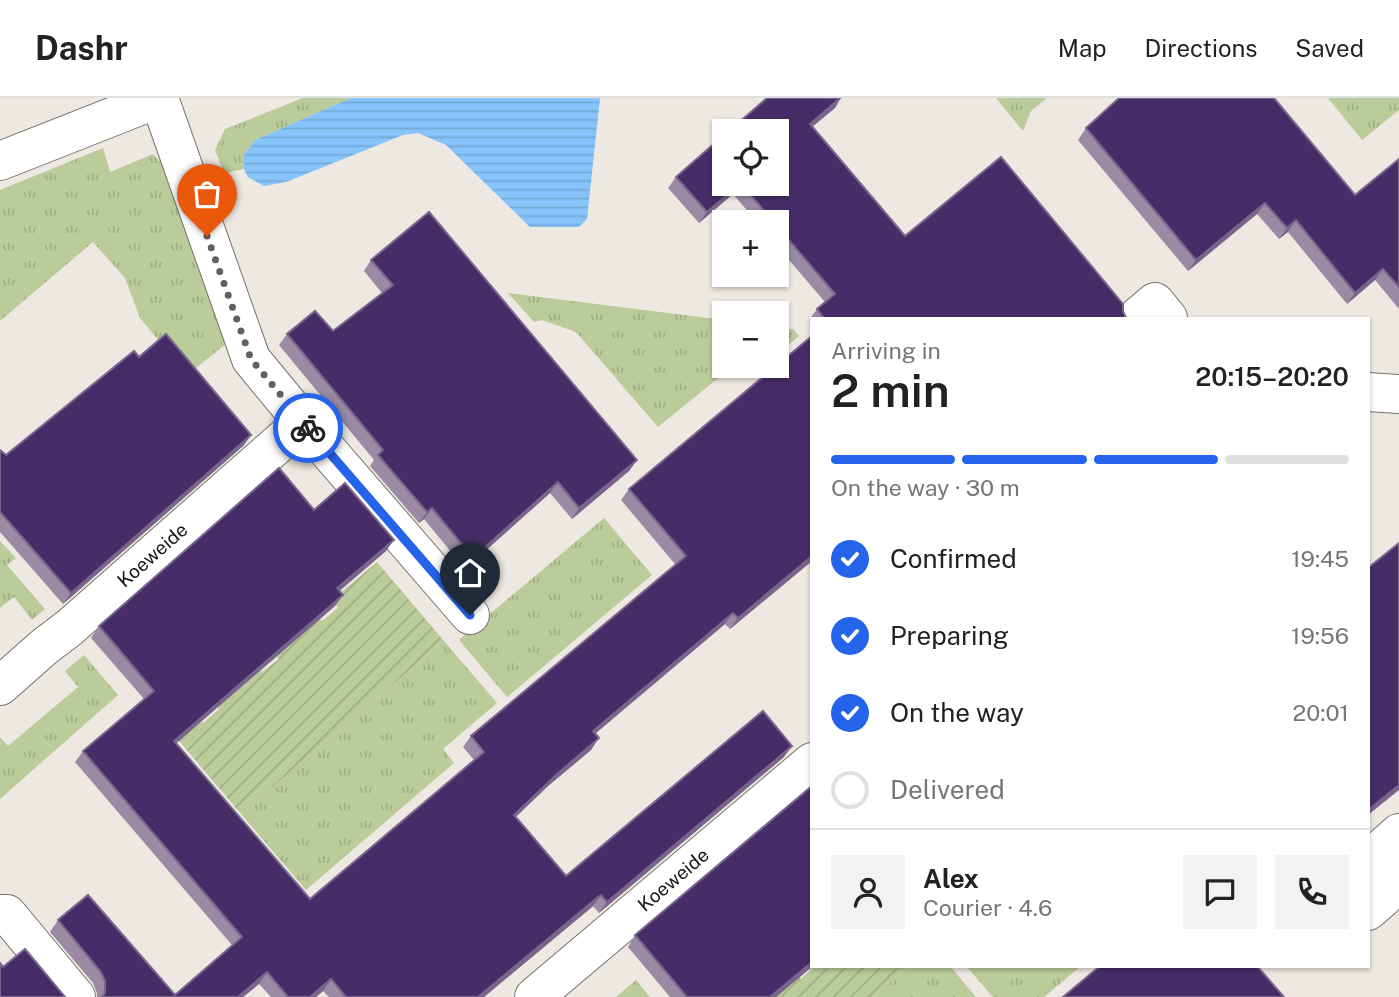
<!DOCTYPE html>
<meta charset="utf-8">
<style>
:root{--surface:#fff;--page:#f2f2f2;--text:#222;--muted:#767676;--line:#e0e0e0;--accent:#2563eb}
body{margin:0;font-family:"Public Sans",sans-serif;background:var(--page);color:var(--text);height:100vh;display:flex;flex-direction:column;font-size:26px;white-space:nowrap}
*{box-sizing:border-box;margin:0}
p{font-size:23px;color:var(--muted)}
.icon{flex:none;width:38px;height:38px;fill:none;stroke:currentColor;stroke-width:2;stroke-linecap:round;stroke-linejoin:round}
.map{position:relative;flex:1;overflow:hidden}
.drawer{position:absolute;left:810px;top:219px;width:560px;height:651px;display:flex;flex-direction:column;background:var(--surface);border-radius:0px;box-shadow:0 2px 5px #0004}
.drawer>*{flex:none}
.controls{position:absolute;left:712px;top:21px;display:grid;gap:14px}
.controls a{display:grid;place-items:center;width:77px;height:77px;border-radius:0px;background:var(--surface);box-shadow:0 2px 5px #0004;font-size:35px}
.pin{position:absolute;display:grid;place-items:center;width:60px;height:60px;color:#fff;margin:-72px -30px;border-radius:50% 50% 50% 0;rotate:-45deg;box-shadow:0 0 7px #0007}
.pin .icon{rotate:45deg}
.courier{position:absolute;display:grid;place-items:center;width:70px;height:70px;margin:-35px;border:5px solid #2563eb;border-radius:50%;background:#fff;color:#222;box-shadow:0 2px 9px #0007}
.head em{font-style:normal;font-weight:600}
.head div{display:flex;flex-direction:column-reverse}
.head{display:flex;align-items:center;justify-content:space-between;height:119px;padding:0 21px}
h1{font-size:46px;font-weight:600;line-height:52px}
.bar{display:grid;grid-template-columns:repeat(4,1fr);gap:10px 7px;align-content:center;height:84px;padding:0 21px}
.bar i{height:9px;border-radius:5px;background:var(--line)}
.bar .current{background:var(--accent)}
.bar p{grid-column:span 4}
.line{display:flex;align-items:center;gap:18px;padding:0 21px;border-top:2px solid var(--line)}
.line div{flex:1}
.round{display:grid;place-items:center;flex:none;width:74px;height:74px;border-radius:0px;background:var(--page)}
ol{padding:0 21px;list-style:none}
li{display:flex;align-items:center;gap:21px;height:77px}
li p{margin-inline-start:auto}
li .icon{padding:7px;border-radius:50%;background:var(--accent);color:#fff;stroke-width:4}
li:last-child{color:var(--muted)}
li i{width:38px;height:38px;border:4px solid var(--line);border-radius:50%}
header{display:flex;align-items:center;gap:42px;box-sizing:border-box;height:98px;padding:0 35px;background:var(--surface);border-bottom:2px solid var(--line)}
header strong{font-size:33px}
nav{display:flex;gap:38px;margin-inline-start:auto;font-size:24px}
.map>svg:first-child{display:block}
</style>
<header>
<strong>Dashr</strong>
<nav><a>Map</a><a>Directions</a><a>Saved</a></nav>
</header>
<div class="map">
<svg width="1399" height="899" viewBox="0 0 1399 899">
<defs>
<pattern id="grass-tufts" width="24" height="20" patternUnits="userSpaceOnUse" patternTransform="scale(1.75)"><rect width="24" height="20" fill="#bbcb9a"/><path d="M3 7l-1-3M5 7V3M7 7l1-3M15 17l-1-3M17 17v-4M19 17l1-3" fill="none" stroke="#a0ae84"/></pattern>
<pattern id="garden-furrows" width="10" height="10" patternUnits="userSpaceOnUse" patternTransform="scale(1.75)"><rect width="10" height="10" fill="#bbcb9a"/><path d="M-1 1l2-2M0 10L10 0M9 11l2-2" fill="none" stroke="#a0ae84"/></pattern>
<pattern id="water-rules" width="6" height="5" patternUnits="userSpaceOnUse" patternTransform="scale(1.75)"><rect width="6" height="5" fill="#87c4fb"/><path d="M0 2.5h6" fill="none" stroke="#74a8d6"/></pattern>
</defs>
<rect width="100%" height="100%" fill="#ede8e1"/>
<path fill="url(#grass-tufts)" d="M303,0H351L255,42L243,58L244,71L224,75L215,52L225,31Z
M996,0H1047L1031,13L1023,33Z
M1328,0H1399V12L1362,42Z
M103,50L110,74L153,56L163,67L226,246L187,277L140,220L125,180L93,144L0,223V92Z
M508,195L724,222V268H733L658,329L576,234L542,222L534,224Z
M777,229L793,231L799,238L777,257Z
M604,420L652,477L507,599L459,542Z
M0,443L16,460L7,467L45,511L32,522L14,499L0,510Z
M444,543L497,605L443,651L454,665L306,792L241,716Z
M84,557L118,597L0,701V639L8,648L78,589L65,573Z
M909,868H950L976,899H872Z
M966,868H1081L1044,899H993Z
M636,882L650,899H616Z"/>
<path fill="url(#garden-furrows)" d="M377,464L444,543L241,716L174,637L197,618L203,625L219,611L213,603L256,567L262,574L279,561L273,553L316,516L322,523L338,510L332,502Z
M814,868H909L872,899H769L797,875L801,881Z"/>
<path fill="url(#water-rules)" d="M351,0H600L587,121L579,129H530L446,47L418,35L403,37L286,84L264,88L248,79L244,71L243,58L255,42Z"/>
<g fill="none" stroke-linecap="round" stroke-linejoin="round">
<defs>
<g id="minor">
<path d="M0,63L160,0"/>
<path d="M1136,220L1155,204L1168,220"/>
<path d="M1368,294L1399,296"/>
<path d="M303,324L470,517"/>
<path id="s1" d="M0,588L44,549L69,530L303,324L251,261L159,0"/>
<path d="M1368,813L1383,800L1380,752L1399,735"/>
<path d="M0,816H7L76,899"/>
<path id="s2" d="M534,899L812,664"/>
</g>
</defs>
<use href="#minor" stroke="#76726b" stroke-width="40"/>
<use href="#minor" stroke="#fff" stroke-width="38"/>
</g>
<path fill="#9a8aa4" d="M767,0H841L835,10L812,29L905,138L1123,213L1126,220H812V226L809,222L817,211L825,204L777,148V124H757L733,96L699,125L668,90L676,79Z
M1086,30L1355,97L1399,61V211L1375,182L1347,206L1288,134L1279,141L1257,116L1188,173L1078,42Z
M371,162L637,362L629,373L572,421L550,395L465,471L424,421L419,425L370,368L374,362L279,247L287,236L333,233L382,195L364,173Z
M139,259L251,337L243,348L63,506L0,434V352L6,357Z
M629,391L812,463L730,531L725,526L595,636L591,652L548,688L516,719L566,778L784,659L599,815L593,808L591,810L484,899H329L323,893L316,899H271L259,886L243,899H97V895L93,885L50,834L58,822L175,897L232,847L75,664L83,653L144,601L91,540L99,528L314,412L386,453L339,493L335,508L176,645L310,801L474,662L463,649L471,638L675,466L621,402Z
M635,837L812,868H813L776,899H670L628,849Z"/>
<path fill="#79658c" d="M840,0L835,10L802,37L810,26Z
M740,86L733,96L699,125L707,114Z
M1265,105L1257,116L1188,173L1196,162Z
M1296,122L1288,134L1279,141L1287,130Z
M1383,171L1375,182L1347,206L1355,195Z
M251,337L243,348L63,506L71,495Z
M637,362L629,373L572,421L579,410Z
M558,384L550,395L465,471L473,460Z
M432,410L424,421L419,425L427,414Z
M394,442L386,453L329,502L337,490Z
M812,458V463L730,531L738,520Z
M343,497L335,508L166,654L174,643Z
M733,515L725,526L585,644L593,633Z
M599,640L591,652L548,688L506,728L514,717L556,677Z
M792,648L784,659L599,815L607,804Z
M1399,687V692L1368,717V712Z
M601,797L593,808L484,899H478Z
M812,864L813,868L776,899H770Z
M267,874L259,886L243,899H238Z
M331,881L323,893L316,899H310Z"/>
<path fill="#472d68" stroke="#79658c" stroke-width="2" d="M767,0H840L810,26L905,138L1001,59L1123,206V213L1126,220H824L817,211L835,196L777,128V124H774L741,86H777V33H729Z
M1119,0H1274L1355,97L1399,61V189L1383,171L1355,195L1296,122L1287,130L1265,105L1196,162L1086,30Z
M724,37V86H740L707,114L676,79Z
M429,114L637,362L579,410L558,384L473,460L432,410L427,414L378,357L383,352L287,236L315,213L333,233L393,187L371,162Z
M166,236L251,337L71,495L0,414V352L6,357L134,253L139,259Z
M812,238V458L738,520L733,515L593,633L599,640L556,677L514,717L566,778L763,613L792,648L607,804L601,797L598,799L478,899H346L331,881L310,899H288L267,874L238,899H102L105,895V883L101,874L58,822L88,797L175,897L242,839L83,653L154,593L99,528L279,370L314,412L345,385L394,442L337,490L343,497L174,643L310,801L484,654L471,638L686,458L629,391Z
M1399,445V687L1368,712V470Z
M812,688V864L770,899H687L635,837Z
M25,851L65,899H0V865L3,869Z
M1100,868H1257L1284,899H1063Z"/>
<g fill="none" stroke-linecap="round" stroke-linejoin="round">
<path stroke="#64615d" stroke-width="7" stroke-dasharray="0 12.6" d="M207,138L251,261L308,330"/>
<path stroke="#2563eb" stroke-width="9" d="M308,330L470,517"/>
</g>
<g text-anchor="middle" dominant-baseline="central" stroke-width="7" stroke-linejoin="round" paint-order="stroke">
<g font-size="19" fill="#1a1816" stroke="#ede8e1">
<text stroke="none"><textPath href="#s1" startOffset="201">Koeweide</textPath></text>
<text stroke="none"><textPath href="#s2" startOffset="182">Koeweide</textPath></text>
</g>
</g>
</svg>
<div class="controls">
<a><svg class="icon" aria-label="locate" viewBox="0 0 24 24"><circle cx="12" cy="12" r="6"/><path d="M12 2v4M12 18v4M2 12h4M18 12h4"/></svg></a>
<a>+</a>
<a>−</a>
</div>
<div class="pin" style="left:207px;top:138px;background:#ea580c"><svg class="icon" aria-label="bag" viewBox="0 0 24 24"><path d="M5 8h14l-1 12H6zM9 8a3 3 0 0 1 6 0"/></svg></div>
<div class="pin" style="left:470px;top:517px;background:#1f2937"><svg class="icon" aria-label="home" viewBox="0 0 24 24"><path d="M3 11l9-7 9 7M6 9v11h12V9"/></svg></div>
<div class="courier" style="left:308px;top:330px"><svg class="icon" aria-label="bike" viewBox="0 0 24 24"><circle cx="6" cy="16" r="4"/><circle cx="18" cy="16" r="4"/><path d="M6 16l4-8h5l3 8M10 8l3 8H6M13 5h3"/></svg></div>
<section class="drawer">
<div class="head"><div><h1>2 min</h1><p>Arriving in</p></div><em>20:15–20:20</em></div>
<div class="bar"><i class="current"></i><i class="current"></i><i class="current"></i><i></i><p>On the way · 30 m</p></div>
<ol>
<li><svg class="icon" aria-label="check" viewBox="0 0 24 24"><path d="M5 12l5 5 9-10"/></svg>Confirmed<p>19:45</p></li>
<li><svg class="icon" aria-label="check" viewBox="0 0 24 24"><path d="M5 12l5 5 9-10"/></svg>Preparing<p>19:56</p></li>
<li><svg class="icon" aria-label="check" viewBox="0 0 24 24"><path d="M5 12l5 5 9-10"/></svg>On the way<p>20:01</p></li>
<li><i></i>Delivered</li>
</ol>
<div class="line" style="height:126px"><a class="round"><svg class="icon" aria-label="person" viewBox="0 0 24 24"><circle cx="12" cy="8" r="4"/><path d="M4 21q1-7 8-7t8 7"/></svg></a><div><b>Alex</b><p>Courier · 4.6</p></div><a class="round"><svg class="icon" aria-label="chat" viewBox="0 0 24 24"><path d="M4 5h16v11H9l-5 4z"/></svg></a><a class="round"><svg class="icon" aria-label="phone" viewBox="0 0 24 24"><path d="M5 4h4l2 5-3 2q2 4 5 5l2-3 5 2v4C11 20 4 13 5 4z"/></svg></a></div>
</section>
</div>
